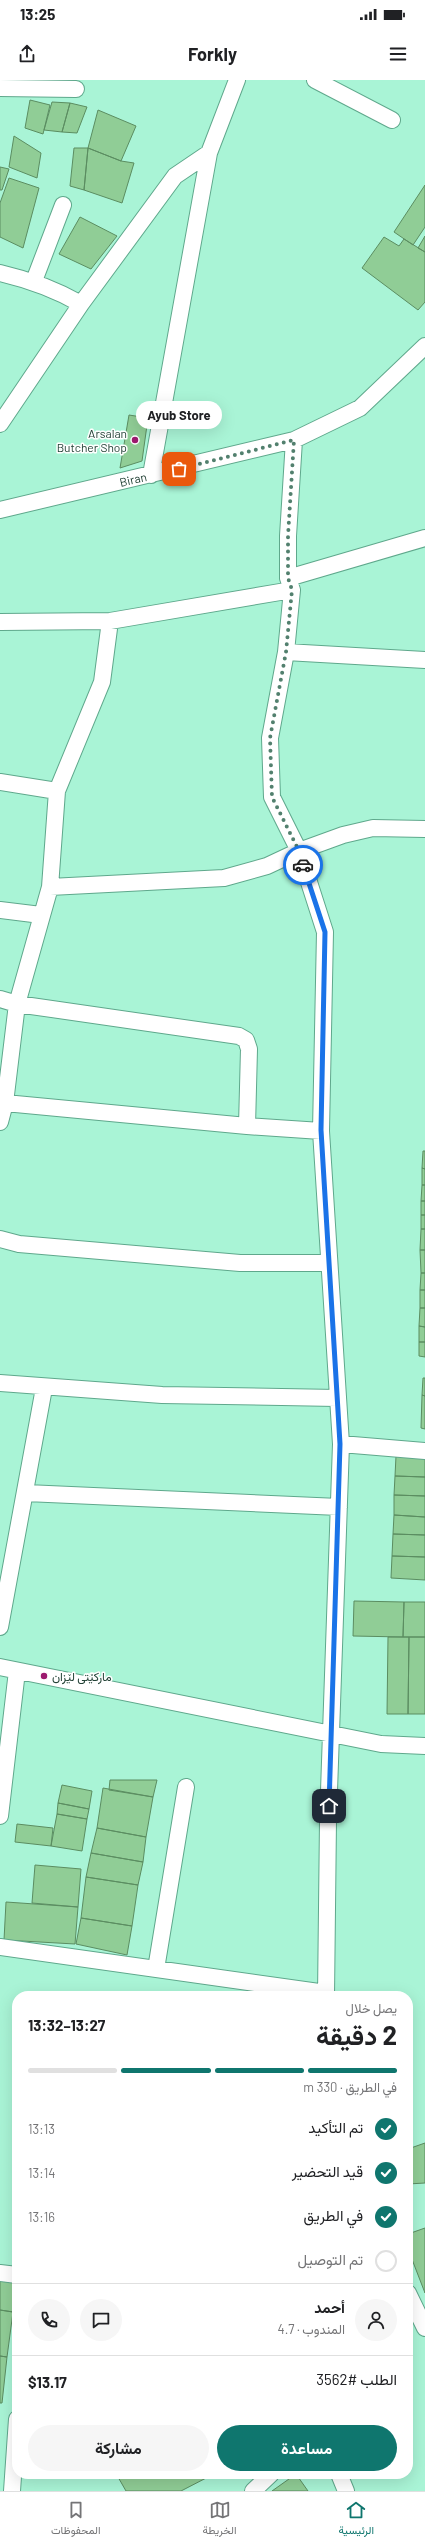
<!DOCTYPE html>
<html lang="ar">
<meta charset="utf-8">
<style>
:root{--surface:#fff;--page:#f6f6f6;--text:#202124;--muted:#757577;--line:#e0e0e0;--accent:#0f766e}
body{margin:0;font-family:Barlow,Vazirmatn,sans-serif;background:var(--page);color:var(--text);direction:rtl;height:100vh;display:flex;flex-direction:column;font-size:15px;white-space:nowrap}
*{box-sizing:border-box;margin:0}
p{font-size:13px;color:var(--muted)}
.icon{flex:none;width:22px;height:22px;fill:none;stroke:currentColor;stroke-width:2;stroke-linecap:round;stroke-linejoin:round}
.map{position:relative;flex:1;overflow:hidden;direction:ltr}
.drawer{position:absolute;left:12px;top:1911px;width:401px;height:488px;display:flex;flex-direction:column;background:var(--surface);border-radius:16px;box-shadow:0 4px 16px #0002;direction:rtl}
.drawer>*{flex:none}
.pin{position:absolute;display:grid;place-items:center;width:34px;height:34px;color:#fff;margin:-17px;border-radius:8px;box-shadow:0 2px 6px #0006}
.courier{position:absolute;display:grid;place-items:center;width:40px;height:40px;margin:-20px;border:3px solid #1a73e8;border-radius:50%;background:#fff;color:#222;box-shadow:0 1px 5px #0007}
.bubble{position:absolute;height:28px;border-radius:14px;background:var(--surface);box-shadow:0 4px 16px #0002;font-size:13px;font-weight:700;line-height:28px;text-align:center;direction:rtl}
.summary em{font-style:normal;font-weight:700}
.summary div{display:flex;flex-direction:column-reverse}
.summary{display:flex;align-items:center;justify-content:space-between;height:68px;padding:0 16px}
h1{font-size:26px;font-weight:700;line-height:30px}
.bar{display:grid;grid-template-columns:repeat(4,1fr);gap:6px 4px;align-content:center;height:48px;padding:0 16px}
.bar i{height:5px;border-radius:3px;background:var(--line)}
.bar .on{background:var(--accent)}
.bar p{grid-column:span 4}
.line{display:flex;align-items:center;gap:10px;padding:0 16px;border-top:1px solid var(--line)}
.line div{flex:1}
.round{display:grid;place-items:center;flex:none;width:42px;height:42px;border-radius:21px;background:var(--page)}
ol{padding:0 16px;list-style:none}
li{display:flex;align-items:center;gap:12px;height:44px}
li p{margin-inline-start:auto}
li .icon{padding:4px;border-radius:50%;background:var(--accent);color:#fff;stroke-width:4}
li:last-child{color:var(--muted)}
li i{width:22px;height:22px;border:2px solid var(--line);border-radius:50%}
.primary-button{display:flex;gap:8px;margin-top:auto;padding:8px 16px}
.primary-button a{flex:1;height:46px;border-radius:24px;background:var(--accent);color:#fff;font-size:16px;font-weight:700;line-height:46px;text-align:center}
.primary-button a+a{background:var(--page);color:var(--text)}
.status{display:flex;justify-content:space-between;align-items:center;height:28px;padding:0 20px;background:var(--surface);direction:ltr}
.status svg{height:11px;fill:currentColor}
header{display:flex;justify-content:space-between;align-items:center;height:52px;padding:0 16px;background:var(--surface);font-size:18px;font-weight:700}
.menu{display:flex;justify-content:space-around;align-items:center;height:56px;border-top:1px solid var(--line);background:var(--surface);font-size:11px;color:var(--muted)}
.menu a{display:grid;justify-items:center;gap:2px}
.menu .on{color:var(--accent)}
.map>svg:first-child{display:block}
</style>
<div class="status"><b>13:25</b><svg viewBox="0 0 49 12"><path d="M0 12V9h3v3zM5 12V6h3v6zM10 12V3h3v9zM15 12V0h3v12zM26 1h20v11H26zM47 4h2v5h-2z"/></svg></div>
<header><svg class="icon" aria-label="menu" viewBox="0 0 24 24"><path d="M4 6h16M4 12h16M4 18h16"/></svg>Forkly<svg class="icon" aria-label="share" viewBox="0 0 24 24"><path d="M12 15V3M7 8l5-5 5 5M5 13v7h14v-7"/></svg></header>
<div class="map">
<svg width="425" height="2411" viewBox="0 0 425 2411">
<rect width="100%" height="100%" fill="#a9f4d6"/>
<path fill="#90cd96" stroke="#5b8d61" d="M30,20L50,25L43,54L25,48Z
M52,22L70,23L62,52L44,50Z
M70,23L87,27L77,53L62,52Z
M98,30L136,46L121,81L88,68Z
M14,56L41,73L37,98L9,87Z
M74,68H88L84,110L70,106Z
M88,68L121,81L134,83L122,123L84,110Z
M0,87L9,89L2,110H0Z
M9,98L39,108L23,168L0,157V123Z
M425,105V147L413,165L394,152Z
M80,137L117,156L91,189L59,174Z
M425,156V172L418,168Z
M384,157L399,166L404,159L425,172V222L418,230L362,188Z
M129,335L148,338L142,381L120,388Z
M423,1071H425V1089L422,1088Z
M422,1088L425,1089V1105H422Z
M422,1105H425V1121H421Z
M421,1121H425V1135H421Z
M421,1135H425V1149H421Z
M421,1149H425V1170H420Z
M420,1170H425V1193H421Z
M421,1193H425V1210H420Z
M420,1210H425V1228H420Z
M420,1228H425V1247L419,1246Z
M419,1246L425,1247V1262H419Z
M419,1262H425V1277L419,1276Z
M423,1298H425V1316L422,1315Z
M422,1315L425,1316V1349L421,1348Z
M396,1376L425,1377V1397L395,1396Z
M395,1396L425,1397V1416L394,1415Z
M394,1415L425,1416V1437L394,1435Z
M394,1435L425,1437V1455L393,1454Z
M393,1454L425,1455V1477L392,1476Z
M392,1476L425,1477V1500L391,1498Z
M354,1521L404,1522L403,1557L353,1556Z
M404,1522H425V1557H403Z
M388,1557H409L408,1634H387Z
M409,1557H425V1634H408Z
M110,1700H157L153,1717L109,1710Z
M62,1705L92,1711L89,1729L58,1723Z
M103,1708L153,1717L146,1757L97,1748Z
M58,1723L89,1729L87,1739L57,1734Z
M57,1734L87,1739L82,1771L51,1766Z
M17,1744L53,1748L51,1766L15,1762Z
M97,1748L146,1757L143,1782L91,1773Z
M91,1773L143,1782L138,1805L86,1797Z
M35,1785L81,1789L78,1827L32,1823Z
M86,1797L138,1805L132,1846L81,1838Z
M6,1822L78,1827L75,1864L4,1860Z
M81,1838L132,1846L127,1875L76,1864Z
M425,2063V2103L408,2104V2069Z
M425,2148V2213L408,2169V2154Z
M0,2198L16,2200L13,2232L0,2230Z
M0,2230L13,2232L7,2277L0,2276Z
M0,2276L7,2277L2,2323H0Z
M123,2394H209L210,2396L181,2411H126L118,2397Z
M296,2394L308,2411H272Z"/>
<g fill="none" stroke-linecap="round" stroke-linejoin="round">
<defs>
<path id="minor" d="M315,0L392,40
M0,8L76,9
M0,193C30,200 55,209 81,224
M34,201L63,125
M0,344L81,224L175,96L209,73
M294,360L288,456V498L292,510L286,572L270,658L272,717L299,771L325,852L321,1051L341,1364L328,1740L326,1916
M151,395L209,73L237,0
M0,430L294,360L360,328L425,266
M288,498L425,458
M0,542L110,541L292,510
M286,572L425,580
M0,702L57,711
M50,807L224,798L267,786L299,771L343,755L373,748L425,749
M0,830L41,835
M0,919L17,924L239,956L246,960L249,969L247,1046
M5,1023L247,1046L321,1051
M0,1042L5,1023L17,924L50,807L57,711L102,602L110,541
M0,1159L19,1164L240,1183H329
M0,1303L162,1315L337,1318
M341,1364L425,1371
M26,1413L339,1427
M0,1547L44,1308
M0,1587L381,1664L425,1666
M0,1736L17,1591
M0,1867L326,1913
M156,1889L186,1707
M0,2193L17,2195
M408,2213L425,2248
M339,2394L346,2411
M12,2411L17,2339
M253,2411L271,2394"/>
</defs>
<use href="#minor" stroke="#5fa88c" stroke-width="18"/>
<use href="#minor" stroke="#fff" stroke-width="16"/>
</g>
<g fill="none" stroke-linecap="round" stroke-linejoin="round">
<path stroke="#52806e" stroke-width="4" stroke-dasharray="0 7.2" d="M179,389L294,360L288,456V498L292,510L286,572L270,658L272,717L299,771L303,785"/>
<path stroke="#1a73e8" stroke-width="5" d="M303,785L325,852L321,1050L340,1364L329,1726"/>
</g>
<g fill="#9c1a6e" stroke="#fff" stroke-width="1.5">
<circle cx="135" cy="360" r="4"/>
<circle cx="44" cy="1596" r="4"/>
</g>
<g text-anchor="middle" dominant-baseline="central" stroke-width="3" stroke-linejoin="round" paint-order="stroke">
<g font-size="12" fill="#234236" stroke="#fff" text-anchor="end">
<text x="127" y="353">Arsalan<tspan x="127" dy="14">Butcher Shop</tspan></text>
<text x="52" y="1596" text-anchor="start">مارکێتی لێزان</text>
</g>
<g font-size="12" fill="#234236" stroke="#fff">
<text transform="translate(133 399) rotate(-13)">Biran</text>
</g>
</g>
</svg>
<div class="pin" style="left:179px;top:389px;background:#ea580c"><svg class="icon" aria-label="bag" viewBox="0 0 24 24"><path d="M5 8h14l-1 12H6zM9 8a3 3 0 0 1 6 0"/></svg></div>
<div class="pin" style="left:329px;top:1726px;background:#1f2937"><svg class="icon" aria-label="home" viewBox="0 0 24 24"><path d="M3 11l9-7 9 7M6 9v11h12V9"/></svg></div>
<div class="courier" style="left:303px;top:785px"><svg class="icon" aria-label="car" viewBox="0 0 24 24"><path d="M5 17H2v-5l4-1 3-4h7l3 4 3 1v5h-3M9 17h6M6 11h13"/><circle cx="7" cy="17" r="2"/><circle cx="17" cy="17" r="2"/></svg></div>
<div class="bubble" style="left:136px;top:321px;width:86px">Ayub Store</div>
<section class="drawer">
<div class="summary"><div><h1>2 دقيقة</h1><p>يصل خلال</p></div><em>13:27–13:32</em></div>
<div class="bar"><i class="on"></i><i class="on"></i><i class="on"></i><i></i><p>في الطريق · 330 m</p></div>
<ol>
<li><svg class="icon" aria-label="check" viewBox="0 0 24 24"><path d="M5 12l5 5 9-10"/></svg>تم التأكيد<p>13:13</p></li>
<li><svg class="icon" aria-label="check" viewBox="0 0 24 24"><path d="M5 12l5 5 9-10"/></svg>قيد التحضير<p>13:14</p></li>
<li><svg class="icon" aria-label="check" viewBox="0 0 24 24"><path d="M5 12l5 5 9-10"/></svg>في الطريق<p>13:16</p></li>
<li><i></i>تم التوصيل</li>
</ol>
<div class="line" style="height:72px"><a class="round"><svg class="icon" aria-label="person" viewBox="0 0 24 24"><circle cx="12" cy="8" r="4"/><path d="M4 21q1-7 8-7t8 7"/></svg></a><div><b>أحمد</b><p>المندوب · 4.7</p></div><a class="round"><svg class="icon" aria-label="chat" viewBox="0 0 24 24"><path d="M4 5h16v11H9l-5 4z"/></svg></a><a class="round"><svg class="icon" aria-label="phone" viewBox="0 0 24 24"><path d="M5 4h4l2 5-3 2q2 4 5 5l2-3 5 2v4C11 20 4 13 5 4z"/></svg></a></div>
<div class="line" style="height:52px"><div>الطلب #3562</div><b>$13.17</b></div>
<div class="primary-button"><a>مساعدة</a><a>مشاركة</a></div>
</section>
</div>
<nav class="menu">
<a class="on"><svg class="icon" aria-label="home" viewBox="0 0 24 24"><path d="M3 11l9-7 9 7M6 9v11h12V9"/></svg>الرئيسية</a>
<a><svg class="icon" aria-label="map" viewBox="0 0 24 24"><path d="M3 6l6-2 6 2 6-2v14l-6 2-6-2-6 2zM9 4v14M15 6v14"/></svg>الخريطة</a>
<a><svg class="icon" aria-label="saved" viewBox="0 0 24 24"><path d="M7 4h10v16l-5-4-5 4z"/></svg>المحفوظات</a>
</nav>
